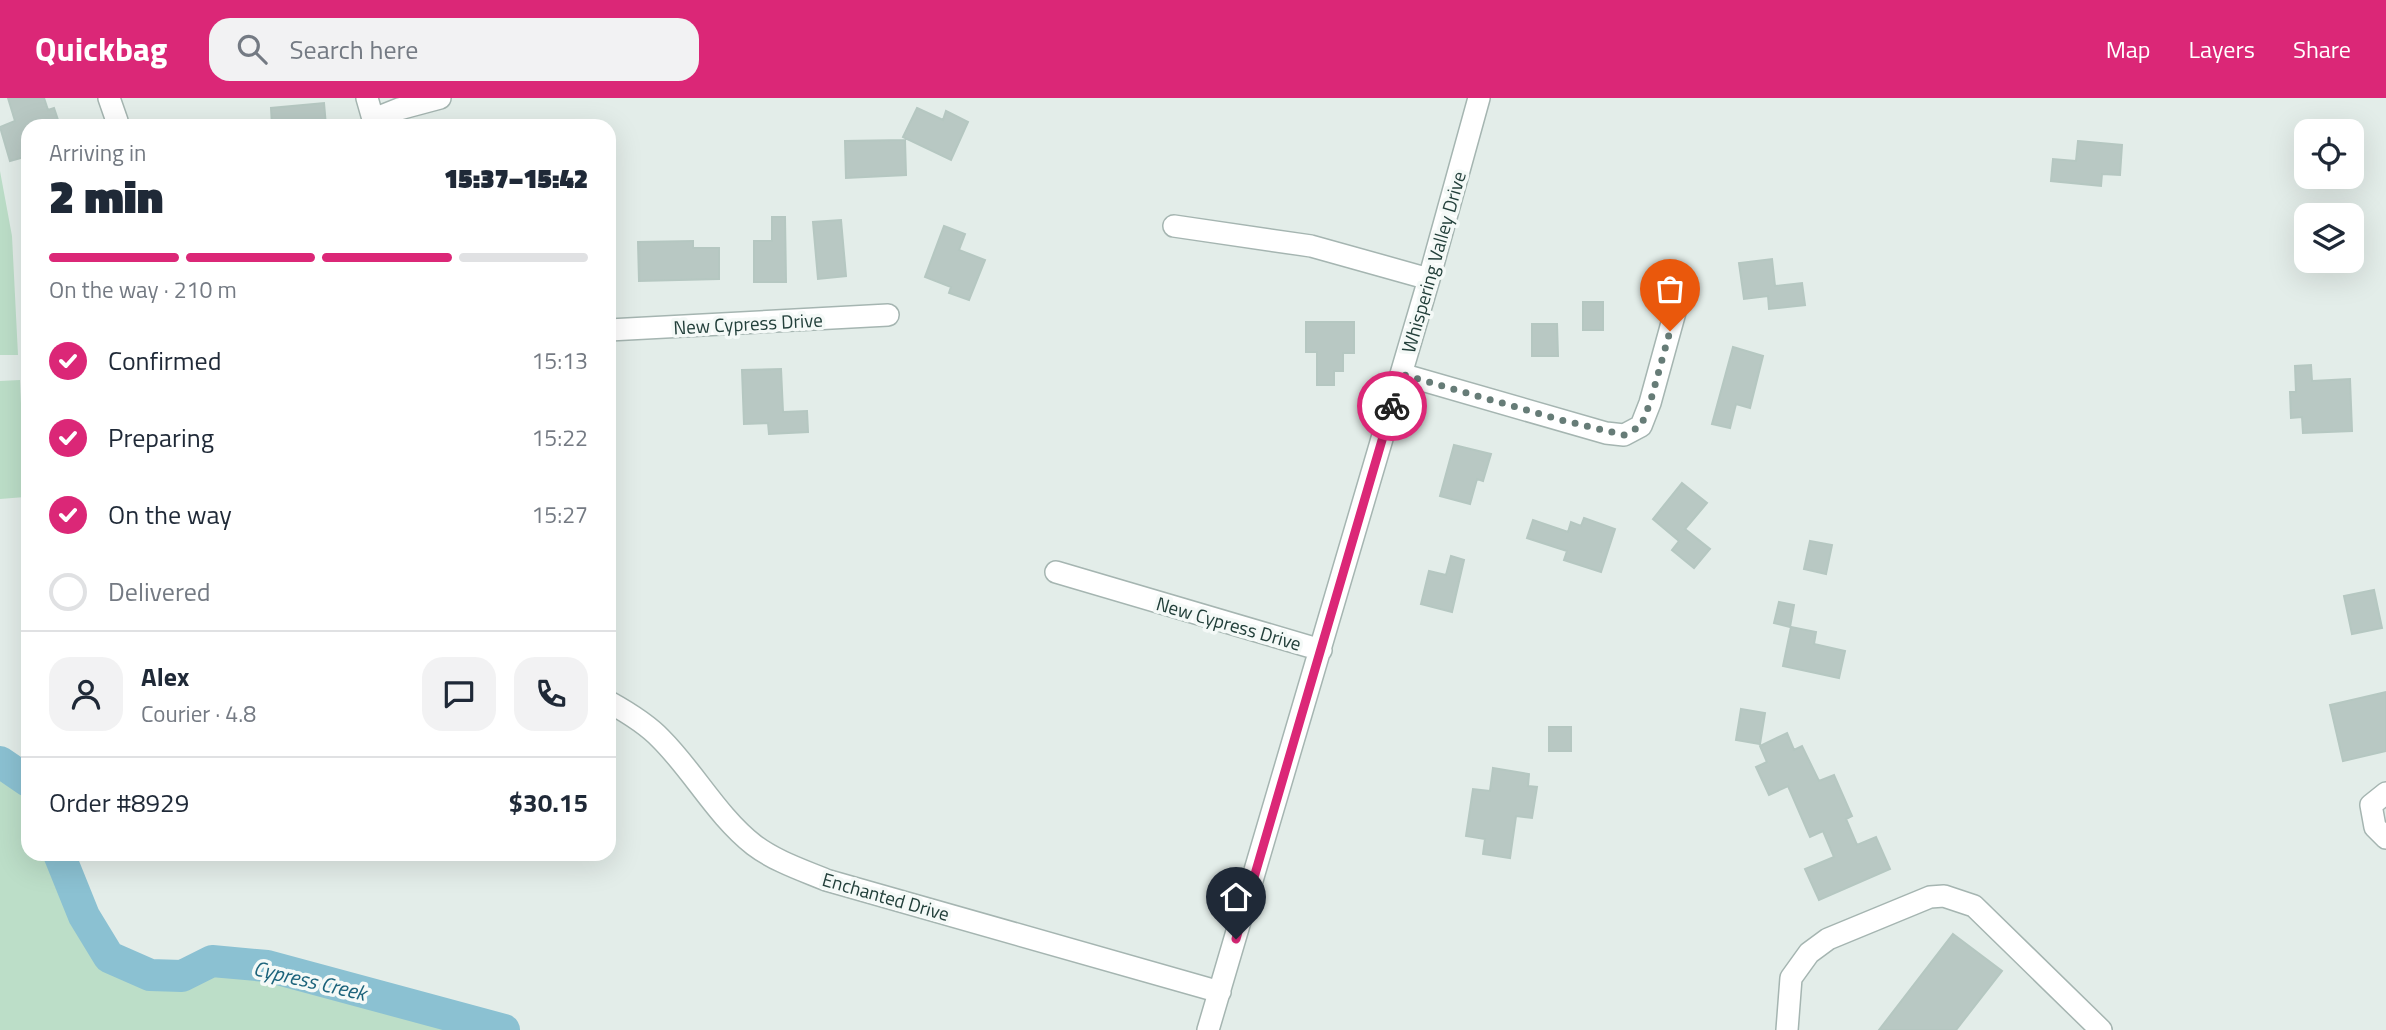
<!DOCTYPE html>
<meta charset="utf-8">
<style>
:root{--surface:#fff;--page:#f2f2f3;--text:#1f2937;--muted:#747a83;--line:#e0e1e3;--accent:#db2777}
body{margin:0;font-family:"Titillium Web",sans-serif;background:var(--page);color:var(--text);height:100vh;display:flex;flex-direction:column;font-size:26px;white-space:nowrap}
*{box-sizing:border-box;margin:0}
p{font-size:23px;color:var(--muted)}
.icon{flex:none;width:38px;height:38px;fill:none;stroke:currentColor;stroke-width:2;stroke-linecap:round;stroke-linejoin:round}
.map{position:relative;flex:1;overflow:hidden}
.side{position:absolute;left:21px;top:21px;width:595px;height:742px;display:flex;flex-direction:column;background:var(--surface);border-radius:21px;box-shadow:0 7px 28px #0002}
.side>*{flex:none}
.controls{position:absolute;left:2294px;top:21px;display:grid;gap:14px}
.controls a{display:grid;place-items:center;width:70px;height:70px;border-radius:14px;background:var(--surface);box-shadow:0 7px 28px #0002;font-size:35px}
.pin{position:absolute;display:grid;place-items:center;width:60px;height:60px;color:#fff;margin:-72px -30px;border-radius:50% 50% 50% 0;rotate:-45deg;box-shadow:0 0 7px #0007}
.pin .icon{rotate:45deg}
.courier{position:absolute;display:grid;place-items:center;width:70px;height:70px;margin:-35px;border:5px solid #db2777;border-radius:50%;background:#fff;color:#222;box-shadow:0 2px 9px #0007}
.summary em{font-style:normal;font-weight:800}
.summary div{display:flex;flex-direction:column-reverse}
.summary{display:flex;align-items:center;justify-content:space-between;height:119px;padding:0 28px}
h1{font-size:46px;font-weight:800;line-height:52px}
.bar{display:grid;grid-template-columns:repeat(4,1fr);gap:10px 7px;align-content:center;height:84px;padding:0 28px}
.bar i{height:9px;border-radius:5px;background:var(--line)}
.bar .selected{background:var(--accent)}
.bar p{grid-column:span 4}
.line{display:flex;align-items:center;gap:18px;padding:0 28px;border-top:2px solid var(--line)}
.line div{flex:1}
.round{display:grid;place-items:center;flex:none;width:74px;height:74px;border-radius:21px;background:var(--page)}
ol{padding:0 28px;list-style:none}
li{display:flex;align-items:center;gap:21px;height:77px}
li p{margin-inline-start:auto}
li .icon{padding:7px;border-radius:50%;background:var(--accent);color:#fff;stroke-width:4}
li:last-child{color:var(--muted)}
li i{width:38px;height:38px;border:4px solid var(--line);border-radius:50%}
header{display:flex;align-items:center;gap:42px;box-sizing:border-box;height:98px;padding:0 35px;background:var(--accent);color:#fff}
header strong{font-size:33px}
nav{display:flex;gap:38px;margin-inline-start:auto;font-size:24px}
.search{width:490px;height:63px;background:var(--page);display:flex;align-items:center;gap:18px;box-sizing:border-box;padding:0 24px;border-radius:21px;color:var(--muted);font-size:26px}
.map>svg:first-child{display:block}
</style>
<header>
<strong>Quickbag</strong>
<div class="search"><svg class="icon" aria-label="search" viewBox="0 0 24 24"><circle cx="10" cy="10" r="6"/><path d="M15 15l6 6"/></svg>Search here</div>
<nav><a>Map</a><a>Layers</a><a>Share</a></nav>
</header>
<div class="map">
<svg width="2386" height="932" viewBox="0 0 2386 932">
<rect width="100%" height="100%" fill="#e3ede9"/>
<path fill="#bcdec8" d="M0,73L12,138L18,257H0Z
M20,282L25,399L0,401V283Z
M0,664L28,683V756H59L84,818L109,859L150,877L182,878L212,863L267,868L504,932H0Z"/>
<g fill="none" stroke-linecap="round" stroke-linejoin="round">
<path stroke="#8bc1d2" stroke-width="32" d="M0,664L28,683
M59,756L84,818L109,859L150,877L182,878L212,863L267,868L504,932"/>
</g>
<path fill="#b8c8c3" stroke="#b5c7c1" stroke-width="2" d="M8,0H44L48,12L54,10L60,28H28V58L10,63L0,29L15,23Z
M324,5L326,28H272L271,10Z
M917,10L943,22L946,13L968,24L951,62L903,39Z
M905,42L906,77L846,80L845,43Z
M2078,43L2122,47L2120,77L2102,76L2101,88L2051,83L2053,61L2076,63Z
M772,119H785L786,184H754V143H772Z
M841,122L846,178L818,181L813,124Z
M944,128L965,136L959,152L985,162L969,202L949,195L951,189L925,179Z
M693,143V150H719V181L639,183L638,144Z
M1772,161L1775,188L1802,185L1805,207L1769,211L1768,198L1744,201L1739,165Z
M1583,204H1603V232H1583Z
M1306,224H1354V255H1343V273H1334V287H1317V254H1306Z
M1532,226H1557L1558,258H1532Z
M1733,249L1763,258L1750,310L1736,306L1730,330L1712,326Z
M2311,267L2312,283L2350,281L2352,333L2303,335L2302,319L2291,320L2290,294H2296L2295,268Z
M781,271L783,314L807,313L808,334L769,336L768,325L744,326L742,272Z
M1454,347L1491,356L1483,383L1477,381L1470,406L1440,398Z
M1682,385L1707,405L1685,431L1710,451L1694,470L1672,452L1679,443L1653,421Z
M1584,420L1615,431L1601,474L1564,462L1567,453L1527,440L1533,422L1568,434L1571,424L1581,428Z
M1810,443L1832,447L1826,476L1804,471Z
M1451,458L1464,462L1452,514L1421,506L1429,473L1446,477Z
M2374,492L2382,530L2352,536L2344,498Z
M1779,504L1794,507L1790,529L1774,525Z
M1791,529L1816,534L1814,546L1845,553L1839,580L1783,568Z
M2386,594V653L2343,663L2330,607Z
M1741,611L1765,615L1760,646L1736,642Z
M1549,629H1571V653H1549Z
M1787,635L1794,652L1802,648L1819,683L1834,677L1852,718L1846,721L1857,747L1876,739L1890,771L1819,802L1805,771L1834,759L1823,733L1810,739L1788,688L1769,697L1756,669L1767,664L1760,648Z
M1493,670L1529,676L1528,688L1537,689L1532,720L1516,718L1510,760L1483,756L1485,741L1466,738L1473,691L1490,693Z
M1953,836L2002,873L1956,932H1879Z"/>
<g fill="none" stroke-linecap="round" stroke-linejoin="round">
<defs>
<path id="minor" d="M109,0L117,23
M367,0L375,28
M374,21L399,11L440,0
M1174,128L1311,148L1429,181
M609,232L888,217
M1401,276L1606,335L1624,337L1641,328L1650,305L1683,185
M1056,474L1321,552
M609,604C627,614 647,626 661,641C694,674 717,718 754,747C775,763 802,772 826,782L1220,894
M2386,695L2371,707L2375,729L2386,740
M1208,932L1429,181L1479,0
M1787,932L1791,880L1809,855L1828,841L1930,799L1944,798L1974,808L2101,932"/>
</defs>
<use href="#minor" stroke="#a5b5b1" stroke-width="24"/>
<use href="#minor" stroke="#fff" stroke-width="21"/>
</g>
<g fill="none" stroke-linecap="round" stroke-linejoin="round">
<path stroke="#667c77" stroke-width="7" stroke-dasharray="0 12.6" d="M1392,308L1401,276L1561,322L1624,337L1641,328L1650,305L1670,233"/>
<path stroke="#db2777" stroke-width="9" d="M1236,841L1392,308"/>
</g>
<g text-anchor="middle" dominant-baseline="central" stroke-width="7" stroke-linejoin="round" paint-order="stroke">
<g font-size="19" fill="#223f3a" stroke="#f4f9f7">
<text transform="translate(1433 164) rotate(-74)">Whispering Valley Drive</text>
<text transform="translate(748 225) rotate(-3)">New Cypress Drive</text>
<text transform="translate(1229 525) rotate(16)">New Cypress Drive</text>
<text transform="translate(886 798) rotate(16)">Enchanted Drive</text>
</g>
<g font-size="21" font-style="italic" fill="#1c637b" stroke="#f4f9f7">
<text transform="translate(310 882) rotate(13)">Cypress Creek</text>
</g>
</g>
</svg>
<div class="controls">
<a><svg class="icon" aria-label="locate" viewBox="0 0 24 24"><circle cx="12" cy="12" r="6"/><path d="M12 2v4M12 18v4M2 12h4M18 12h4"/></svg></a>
<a><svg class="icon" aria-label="layers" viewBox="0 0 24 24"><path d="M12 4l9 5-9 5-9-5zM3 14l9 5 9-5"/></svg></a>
</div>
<div class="pin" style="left:1670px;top:233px;background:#ea580c"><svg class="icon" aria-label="bag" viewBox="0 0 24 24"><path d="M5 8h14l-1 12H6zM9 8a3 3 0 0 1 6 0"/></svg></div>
<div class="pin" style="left:1236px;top:841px;background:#1f2937"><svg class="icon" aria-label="home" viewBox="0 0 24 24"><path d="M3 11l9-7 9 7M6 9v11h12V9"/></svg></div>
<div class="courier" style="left:1392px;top:308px"><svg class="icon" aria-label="bike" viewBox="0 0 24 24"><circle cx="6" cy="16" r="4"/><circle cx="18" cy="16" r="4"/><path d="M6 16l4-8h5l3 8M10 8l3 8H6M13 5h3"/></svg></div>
<section class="side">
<div class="summary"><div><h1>2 min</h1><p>Arriving in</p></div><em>15:37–15:42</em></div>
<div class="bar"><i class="selected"></i><i class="selected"></i><i class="selected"></i><i></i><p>On the way · 210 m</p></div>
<ol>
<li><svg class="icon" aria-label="check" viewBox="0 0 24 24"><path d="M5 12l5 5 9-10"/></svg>Confirmed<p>15:13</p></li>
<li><svg class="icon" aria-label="check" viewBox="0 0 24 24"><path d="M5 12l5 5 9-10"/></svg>Preparing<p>15:22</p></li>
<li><svg class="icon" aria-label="check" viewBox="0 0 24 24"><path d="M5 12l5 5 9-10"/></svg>On the way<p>15:27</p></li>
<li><i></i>Delivered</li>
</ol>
<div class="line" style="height:126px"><a class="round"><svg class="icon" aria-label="person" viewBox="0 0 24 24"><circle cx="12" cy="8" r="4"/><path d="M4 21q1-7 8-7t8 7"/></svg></a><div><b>Alex</b><p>Courier · 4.8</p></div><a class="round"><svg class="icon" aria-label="chat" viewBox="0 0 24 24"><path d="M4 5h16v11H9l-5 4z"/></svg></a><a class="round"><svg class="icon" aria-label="phone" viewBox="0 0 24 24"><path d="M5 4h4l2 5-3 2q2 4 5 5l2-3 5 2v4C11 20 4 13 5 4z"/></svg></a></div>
<div class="line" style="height:91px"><div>Order #8929</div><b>$30.15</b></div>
</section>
</div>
